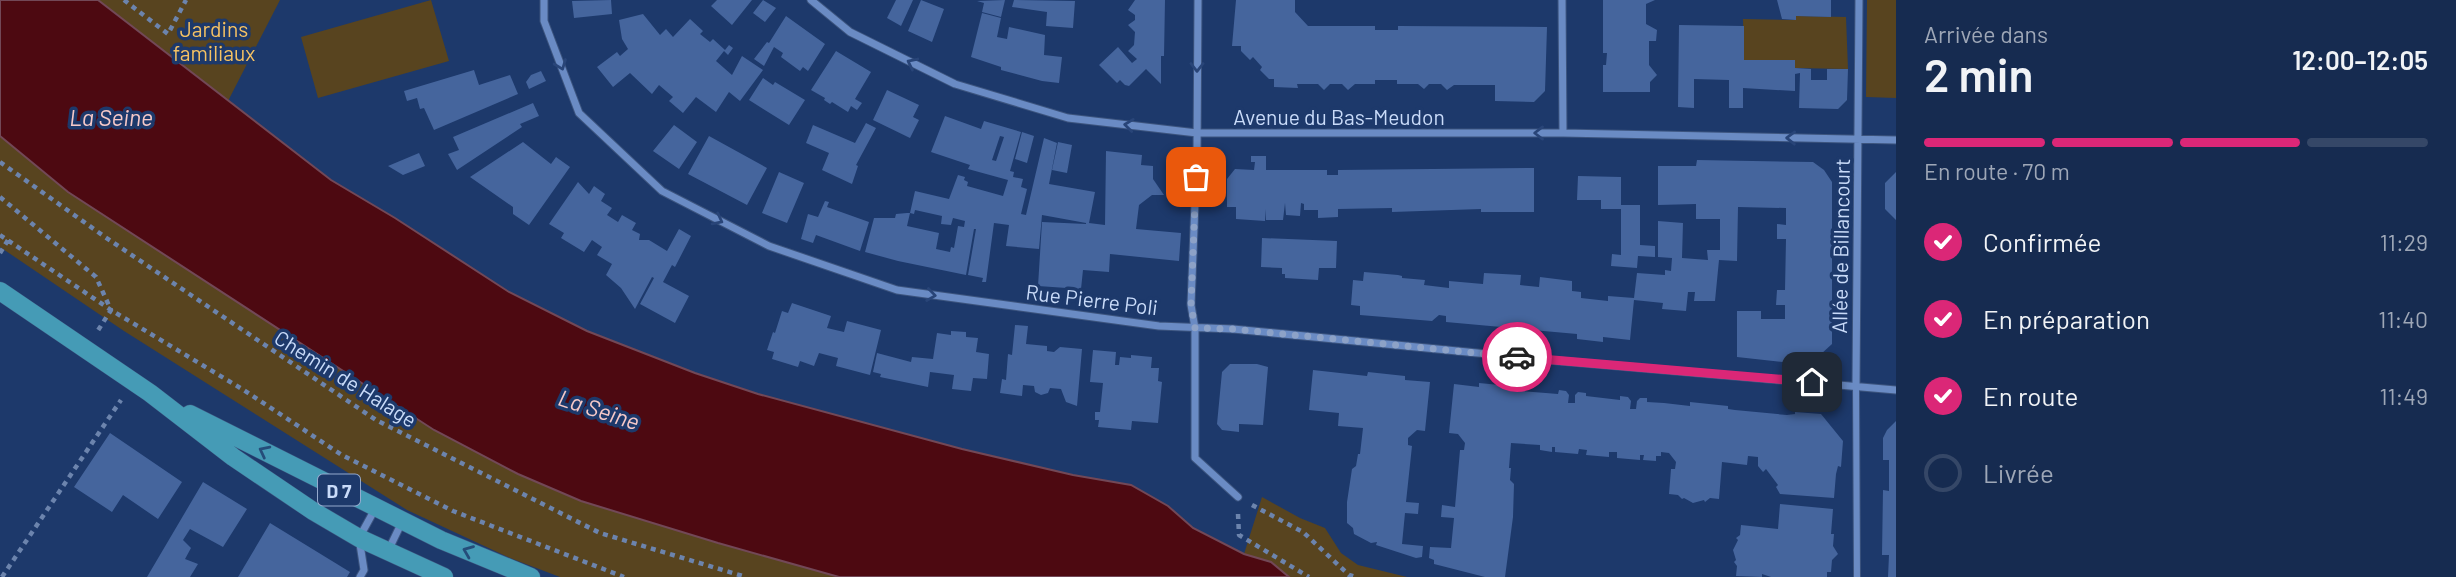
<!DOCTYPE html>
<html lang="fr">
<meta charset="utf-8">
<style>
:root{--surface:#162b50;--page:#1f3357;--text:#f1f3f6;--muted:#9ea7b7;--line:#354767;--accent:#db2777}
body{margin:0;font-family:Barlow,sans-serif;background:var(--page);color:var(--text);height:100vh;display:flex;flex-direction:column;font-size:26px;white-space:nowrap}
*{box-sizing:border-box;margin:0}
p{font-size:23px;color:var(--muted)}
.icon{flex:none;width:38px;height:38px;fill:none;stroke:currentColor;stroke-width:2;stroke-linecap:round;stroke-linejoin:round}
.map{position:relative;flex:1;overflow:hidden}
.side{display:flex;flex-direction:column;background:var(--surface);width:560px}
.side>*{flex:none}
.pin{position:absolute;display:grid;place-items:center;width:60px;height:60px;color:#fff;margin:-30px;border-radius:14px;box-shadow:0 4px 10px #0006}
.courier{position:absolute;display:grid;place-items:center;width:70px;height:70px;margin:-35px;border:5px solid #db2777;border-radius:50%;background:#fff;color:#222;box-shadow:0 2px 9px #0007}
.headline em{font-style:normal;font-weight:600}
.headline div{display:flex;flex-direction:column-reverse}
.headline{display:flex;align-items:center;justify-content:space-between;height:119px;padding:0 28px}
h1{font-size:46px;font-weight:600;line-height:52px}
.bar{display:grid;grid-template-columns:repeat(4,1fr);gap:10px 7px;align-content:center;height:84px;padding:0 28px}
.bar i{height:9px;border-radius:5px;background:var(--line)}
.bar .current{background:var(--accent)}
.bar p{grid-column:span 4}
ol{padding:0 28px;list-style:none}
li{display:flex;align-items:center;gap:21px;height:77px}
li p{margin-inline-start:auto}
li .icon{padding:7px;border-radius:50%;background:var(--accent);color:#fff;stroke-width:4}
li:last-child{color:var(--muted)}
li i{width:38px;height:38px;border:4px solid var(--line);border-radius:50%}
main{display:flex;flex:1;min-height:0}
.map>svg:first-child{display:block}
</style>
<main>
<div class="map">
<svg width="1896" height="577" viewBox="0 0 1896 577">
<rect width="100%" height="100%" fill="#1d396b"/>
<path fill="#58441f" d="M98,0H280L228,101Z
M431,0L449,61L318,98L301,37Z
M1867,0H1896V98L1866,97Z
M1796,16L1846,17L1848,69L1795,68V60H1744L1743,19L1795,20Z
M0,136L68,192L434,430L518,474L718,543L839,577H560L510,558L407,510L124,331L0,247Z
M1262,497L1300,518L1325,528L1341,553L1358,565L1407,577H1289L1271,562L1244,554Z"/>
<path fill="#4d0911" stroke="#724857" stroke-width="2" d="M0,0H98L331,180L395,218L509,292L587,331L695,373L758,394L962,449L1073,475L1131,485L1168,506L1193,528L1244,554L1271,562L1289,577H839L718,543L581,501L518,474L434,430L68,192L0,136Z"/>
<path fill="#45659d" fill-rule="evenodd" d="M611,0L612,14L574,18L572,1Z
M717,0H752L732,25L711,6Z
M763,0L776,8L765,22L753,13Z
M896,0H913L901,26L887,18Z
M921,0L944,9L932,42L908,31Z
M1005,0L1001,17L982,12L984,3L977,1Z
M1014,0L1075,1L1073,28L1046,26L1047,12L1012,7Z
M1135,0H1165L1164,56H1161V84L1146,69L1129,86L1125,85L1120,80L1117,83L1099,65L1118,47L1132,63L1137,59L1128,51L1134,45L1135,32L1128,25L1135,20V15L1128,10Z
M1236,0H1295V12L1308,26H1375V30H1398V26L1547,27L1545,91L1534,102L1495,101V85H1454L1447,90L1441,84H1429L1424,89L1418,84H1397V80H1375V84H1355L1348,90L1342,84H1330L1324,90L1318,84H1297L1298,88L1274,87V79H1269L1260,70L1262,67L1253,57L1250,60L1241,51V46H1232Z
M1603,0H1655L1646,4V24L1657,30L1656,41H1649V65L1657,75L1650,82V92H1603V65H1606L1607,53H1603Z
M1777,0H1831V17L1796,16V20L1782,19Z
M982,13L1001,18L997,37L1007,39L1009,27L1045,35L1044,55L1062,57L1059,83L1042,81L1001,70V67L971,57Z
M643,14L660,35L666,29L673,37L690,19L703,31L700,34L710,42L713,39L725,50L729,45L733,48L728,55L724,51L716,61L732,75L742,56L763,70L740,101L729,92L716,112L696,97L683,113L669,101L673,97L659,85L652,94L630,73L613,87L597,67L617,52L620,56L628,49L622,39L619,20Z
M786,16L825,44L808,71L803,67L800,71L781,57L783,53L774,47L764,66L754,59L767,42L769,43Z
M1679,25L1744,26V60H1795V68L1811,69V80H1827V69H1848L1847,100L1838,109L1799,108L1800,73L1795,74V91L1743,88V108H1729V80L1694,79V108L1678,107Z
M836,51L871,72L855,99L862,103L857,110L851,106L848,112L832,102L830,104L824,100L825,98L811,90Z
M474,70L479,85L510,75L518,94L434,130L424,108L420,109L417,98L407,101L404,91Z
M541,71L546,81L529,89L526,82L531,75Z
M763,78L773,85L775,82L805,100L789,125L749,100Z
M887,90L919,105L913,117L919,120L910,138L873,120Z
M533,103L539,116L520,124L522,127L457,170L448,154L459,150L453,137Z
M945,116L981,129L984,121L1021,132L1010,171L1014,172L1013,177L1023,179L1021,187L1027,189L1021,214L1026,215L1044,138L1057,143L1049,184L1095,192L1089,223L1105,225L1106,151L1142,155L1141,165L1153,166V179L1164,195H1152L1139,205L1136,229L1181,233L1179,261L1110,254L1109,272L1083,270L1081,289L1038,286L1042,222L1086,224V223L1042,215L1039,249L1006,246L1009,225L994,223L986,282H982L983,278L968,275L976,229H974L966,275L898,261L865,252L874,218H895L896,214L907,213H910L907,226L939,233L936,249L950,252L951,247L954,248L958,226L964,227L965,221L953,218L951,225L941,224L942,216L915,210L914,214L910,213L915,191L949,199L958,175L965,177L964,180L968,182L967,186L1003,196L1008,180L968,169L970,165L931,152ZM1000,136L1004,137L996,161L992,160Z
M866,123L876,128L856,165L858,166L852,184L822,170L829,153L806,143L813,125L855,143Z
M674,125L697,142L679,169L653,151Z
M1022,132L1034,136L1027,163L1015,159Z
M709,136L767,168L747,205L688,174Z
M523,142L551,164L556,157L570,167L529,225L513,214V207L470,177Z
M1058,142L1072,145L1067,173L1052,170Z
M419,153L425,166L403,175L388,166Z
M1251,156H1266V170H1327V175H1338V170L1534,168V212H1481V209L1392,212V208L1338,209V217L1318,218V210H1304V204L1301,203L1300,216L1286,215L1285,203L1283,220H1266V209L1265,221L1236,219V207H1227V179L1235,169L1254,170L1255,162H1251Z
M1697,160L1813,162L1824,170L1832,182V344L1809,365L1737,357V311H1761V319H1785V305H1776L1777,290H1785L1786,239H1777V224L1786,225V208L1738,207L1737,261L1719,260L1715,301H1694L1695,292H1688L1686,311L1662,309L1663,303L1634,300L1630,340L1603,337V342L1577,339V334L1446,322V316L1439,315L1432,321L1360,315V306L1351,305L1353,280L1363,281L1364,272L1398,275L1402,276V278L1425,280L1424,285L1449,288V281L1483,284L1484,273L1521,275L1520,285L1539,287L1540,277L1572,281V291L1581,292V298L1608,301V296L1634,298L1637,273L1665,275V270L1671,271L1672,258L1658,257V221L1683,223L1682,258L1708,260L1707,250H1720V219H1696V204L1658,205V166H1696Z
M779,172L804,183L787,223L762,213Z
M1896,172V220L1885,209V183Z
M1578,176L1621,177V205H1640V245L1655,246V257L1638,256L1637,268L1611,266L1612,254L1621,255V209H1601V200H1577Z
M578,182L589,194L594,186L605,194L601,201L612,208L607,215L618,222L622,215L636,223L632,230L640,234L639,240H649L667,251L679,229L691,236L675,267L672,265L663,282L689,296L675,323L640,304L654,278L652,277L635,309L621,288L606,275L612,264L597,255L602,247L592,240L584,252L561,238L564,233L549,224Z
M825,201L829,202L827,207L869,222L860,251L816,235L813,243L801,239L808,214L818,217Z
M1262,238L1337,241L1336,268H1319L1318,280L1285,278V274H1282V268L1261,267Z
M792,303L831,316L827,328L844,332L847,321L881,330L870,375L836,366L838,358L819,353L814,366L800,361L798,367L772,359L774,352L767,350L773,332L775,333L782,311L788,313Z
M1015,325L1028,326L1026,344L1047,346V351L1054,352L1060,347L1082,349L1077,406L1066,402L1061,389L1050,388L1048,393L1041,395L1035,392L1034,386L1023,385L1022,396L1000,393L1002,379L1006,380L1008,354L1012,355Z
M951,331L966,332V337L978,338L976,352L989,354L987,379L973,378L971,391L952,389L954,375L930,372L928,387L880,377L881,374L873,372L877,353L911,362L912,357L933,359L937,333L951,335Z
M1093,350L1116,352L1115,365H1119L1120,357L1131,358V355L1152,357L1151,368H1159L1158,381L1162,382L1158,423L1132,421L1131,430L1098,427L1099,420H1095V412H1100L1103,383L1090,382Z
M1230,364H1257L1268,367L1263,425L1239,424V432L1222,430L1217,424L1222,372Z
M1313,370L1367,376L1368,372L1405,376V380L1430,382L1425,431L1417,430L1408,438V445L1412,446L1406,502L1419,503L1418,514L1405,513L1402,544L1423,546L1422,557L1416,558L1376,545L1377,542L1371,543L1354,534L1353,528L1347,523V502L1352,469L1356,466L1358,454H1360L1363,428L1338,426L1339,413L1309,410Z
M1479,383L1510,386V390L1558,394L1559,390L1566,391L1569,395L1568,403H1575V395L1578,392L1586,393V396L1620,400V396L1628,397L1631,401L1630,409H1636L1637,401L1640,398H1647V402L1664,403L1690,406V402L1728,406V409L1735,410L1787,415L1795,414V412L1821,414L1843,441L1841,467L1838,466L1836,474L1834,498L1780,494L1776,487L1778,485L1766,469L1763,472L1758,466V457L1748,456L1747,465L1722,462L1719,499L1710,498L1705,502L1704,500L1693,503L1684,498L1682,499L1678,495L1669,494L1671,469H1675L1676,462L1669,453L1661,452V456H1656V461L1643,460L1644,455H1640V460L1617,458V452H1609V457L1586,455L1587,450L1579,449L1578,454L1555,452V447H1552V452L1540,450V445L1511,443L1509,468H1511L1510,480L1514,484L1513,517L1505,577H1485L1434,564V560L1429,558L1430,547L1451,548L1454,518L1441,517L1442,505L1455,507L1460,450H1464L1465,443L1458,434L1449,433L1454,384L1479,387Z
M1896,421V577H1888L1889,555H1882L1883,490L1889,491V460H1883V438L1887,430Z
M110,433L182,482L158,519L123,495L112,512L74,487Z
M203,482L247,509L223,547L190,529L183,540L191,548L185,559L198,564L190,577H147Z
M1780,504L1833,509L1831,534H1834L1833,546L1838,554L1832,560L1831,572H1827V577H1771L1762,574V577L1736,576L1737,566L1734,562L1736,560L1733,550L1738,540L1736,538L1740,535L1741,525L1778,529Z
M270,523L350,572L347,577H238Z"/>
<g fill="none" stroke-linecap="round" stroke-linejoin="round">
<defs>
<path id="pedestrian" d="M1856,386L1857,577"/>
<path id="minor" d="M544,0V21L579,113L662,191L769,246L897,290L1159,326L1233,329L1548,360L1896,390
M811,0L850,32L955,84L1068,118L1197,133H1563L1896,140
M1198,0L1197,152L1191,305L1195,328V458L1238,497
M1562,0L1563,133
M1856,386L1859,0
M388,551L402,522
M360,577L364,570L359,538L375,509"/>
<path id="primary" d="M0,291L150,393L233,457L313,511L359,538L444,577
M190,414L441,540L531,577"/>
</defs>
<use href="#pedestrian" stroke="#3c547e" stroke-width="8"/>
<use href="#minor" stroke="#3c547e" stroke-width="9"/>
<use href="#primary" stroke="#3c547e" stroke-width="19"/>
<path stroke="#6c84ad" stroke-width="4.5" stroke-dasharray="5 5" stroke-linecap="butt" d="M124,0L168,34L186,0
M0,162L105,237L376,420L600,533L746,577
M0,197L96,277L111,310L97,332
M0,235L111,310L242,389L342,455L453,511L624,577
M0,253L8,240
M1252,505L1303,532L1349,575L1356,577
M1238,514L1239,535L1309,577
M2,577L121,400"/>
<use href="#pedestrian" stroke="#6a8bc4" stroke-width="6"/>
<use href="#minor" stroke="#6a8bc4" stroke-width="7"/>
<use href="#primary" stroke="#459bb6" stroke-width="18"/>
</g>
<defs><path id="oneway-chevron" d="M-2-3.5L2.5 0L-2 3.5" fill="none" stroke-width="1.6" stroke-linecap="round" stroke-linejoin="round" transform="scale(1.75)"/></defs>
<g stroke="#294578">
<use href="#oneway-chevron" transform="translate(912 63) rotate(-154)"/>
<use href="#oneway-chevron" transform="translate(561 65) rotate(69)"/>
<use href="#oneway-chevron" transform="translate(1197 67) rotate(90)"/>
<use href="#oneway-chevron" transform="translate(1129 125) rotate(-173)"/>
<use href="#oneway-chevron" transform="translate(1539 133) rotate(180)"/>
<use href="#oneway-chevron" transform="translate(1791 138) rotate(-179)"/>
<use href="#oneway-chevron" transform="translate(718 220) rotate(27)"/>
<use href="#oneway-chevron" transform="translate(931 295) rotate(8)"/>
</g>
<g stroke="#254d7a">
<use href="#oneway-chevron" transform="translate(264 451) rotate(-153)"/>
<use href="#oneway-chevron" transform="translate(468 551) rotate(-158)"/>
</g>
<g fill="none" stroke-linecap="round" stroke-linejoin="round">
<path stroke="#8da2c7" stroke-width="7" stroke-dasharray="0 12.6" d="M1196,177L1191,305L1195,328L1233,329L1517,357"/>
<path stroke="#db2777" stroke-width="9" d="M1517,357L1812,382"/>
</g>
<g text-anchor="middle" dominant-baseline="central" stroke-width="7" stroke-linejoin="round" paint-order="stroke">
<rect fill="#1d396b" stroke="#95aace" stroke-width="2" x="318" y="474.5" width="42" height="31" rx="5"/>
<g font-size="19" font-weight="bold" fill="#c9dbf9">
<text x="339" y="490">D 7</text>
</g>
<g font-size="21" fill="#f6c263" stroke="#1d396b">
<text x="214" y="28">Jardins<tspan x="214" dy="24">familiaux</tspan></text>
</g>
<g font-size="21" fill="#c9dbf9" stroke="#1d396b">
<text x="1339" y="116">Avenue du Bas-Meudon</text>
<text transform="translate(1840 246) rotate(-89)">Allée de Billancourt</text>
<text transform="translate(1092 299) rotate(7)">Rue Pierre Poli</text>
<text transform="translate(346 378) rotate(32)">Chemin de Halage</text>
</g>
<g font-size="23" font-style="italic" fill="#f6c9c8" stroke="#1d396b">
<text x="111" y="117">La Seine</text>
<text transform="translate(599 409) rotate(18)">La Seine</text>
</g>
</g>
</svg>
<div class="pin" style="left:1196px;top:177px;background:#ea580c"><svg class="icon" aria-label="bag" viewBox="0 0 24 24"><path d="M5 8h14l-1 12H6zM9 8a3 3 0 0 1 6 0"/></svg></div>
<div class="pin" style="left:1812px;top:382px;background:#1f2937"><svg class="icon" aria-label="home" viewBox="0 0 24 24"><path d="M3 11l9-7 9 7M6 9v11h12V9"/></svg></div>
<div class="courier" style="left:1517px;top:357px"><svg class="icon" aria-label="car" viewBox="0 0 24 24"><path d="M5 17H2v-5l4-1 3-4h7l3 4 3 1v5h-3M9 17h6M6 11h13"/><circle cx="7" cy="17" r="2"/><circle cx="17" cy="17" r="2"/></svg></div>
</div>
<section class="side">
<div class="headline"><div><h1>2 min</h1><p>Arrivée dans</p></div><em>12:00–12:05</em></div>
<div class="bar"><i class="current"></i><i class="current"></i><i class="current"></i><i></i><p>En route · 70 m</p></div>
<ol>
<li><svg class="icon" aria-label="check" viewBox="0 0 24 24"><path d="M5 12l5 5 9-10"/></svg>Confirmée<p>11:29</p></li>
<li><svg class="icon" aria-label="check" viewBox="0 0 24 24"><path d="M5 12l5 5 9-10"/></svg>En préparation<p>11:40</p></li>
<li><svg class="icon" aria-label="check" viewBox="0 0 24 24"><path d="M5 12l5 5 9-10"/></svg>En route<p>11:49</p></li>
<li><i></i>Livrée</li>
</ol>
</section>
</main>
